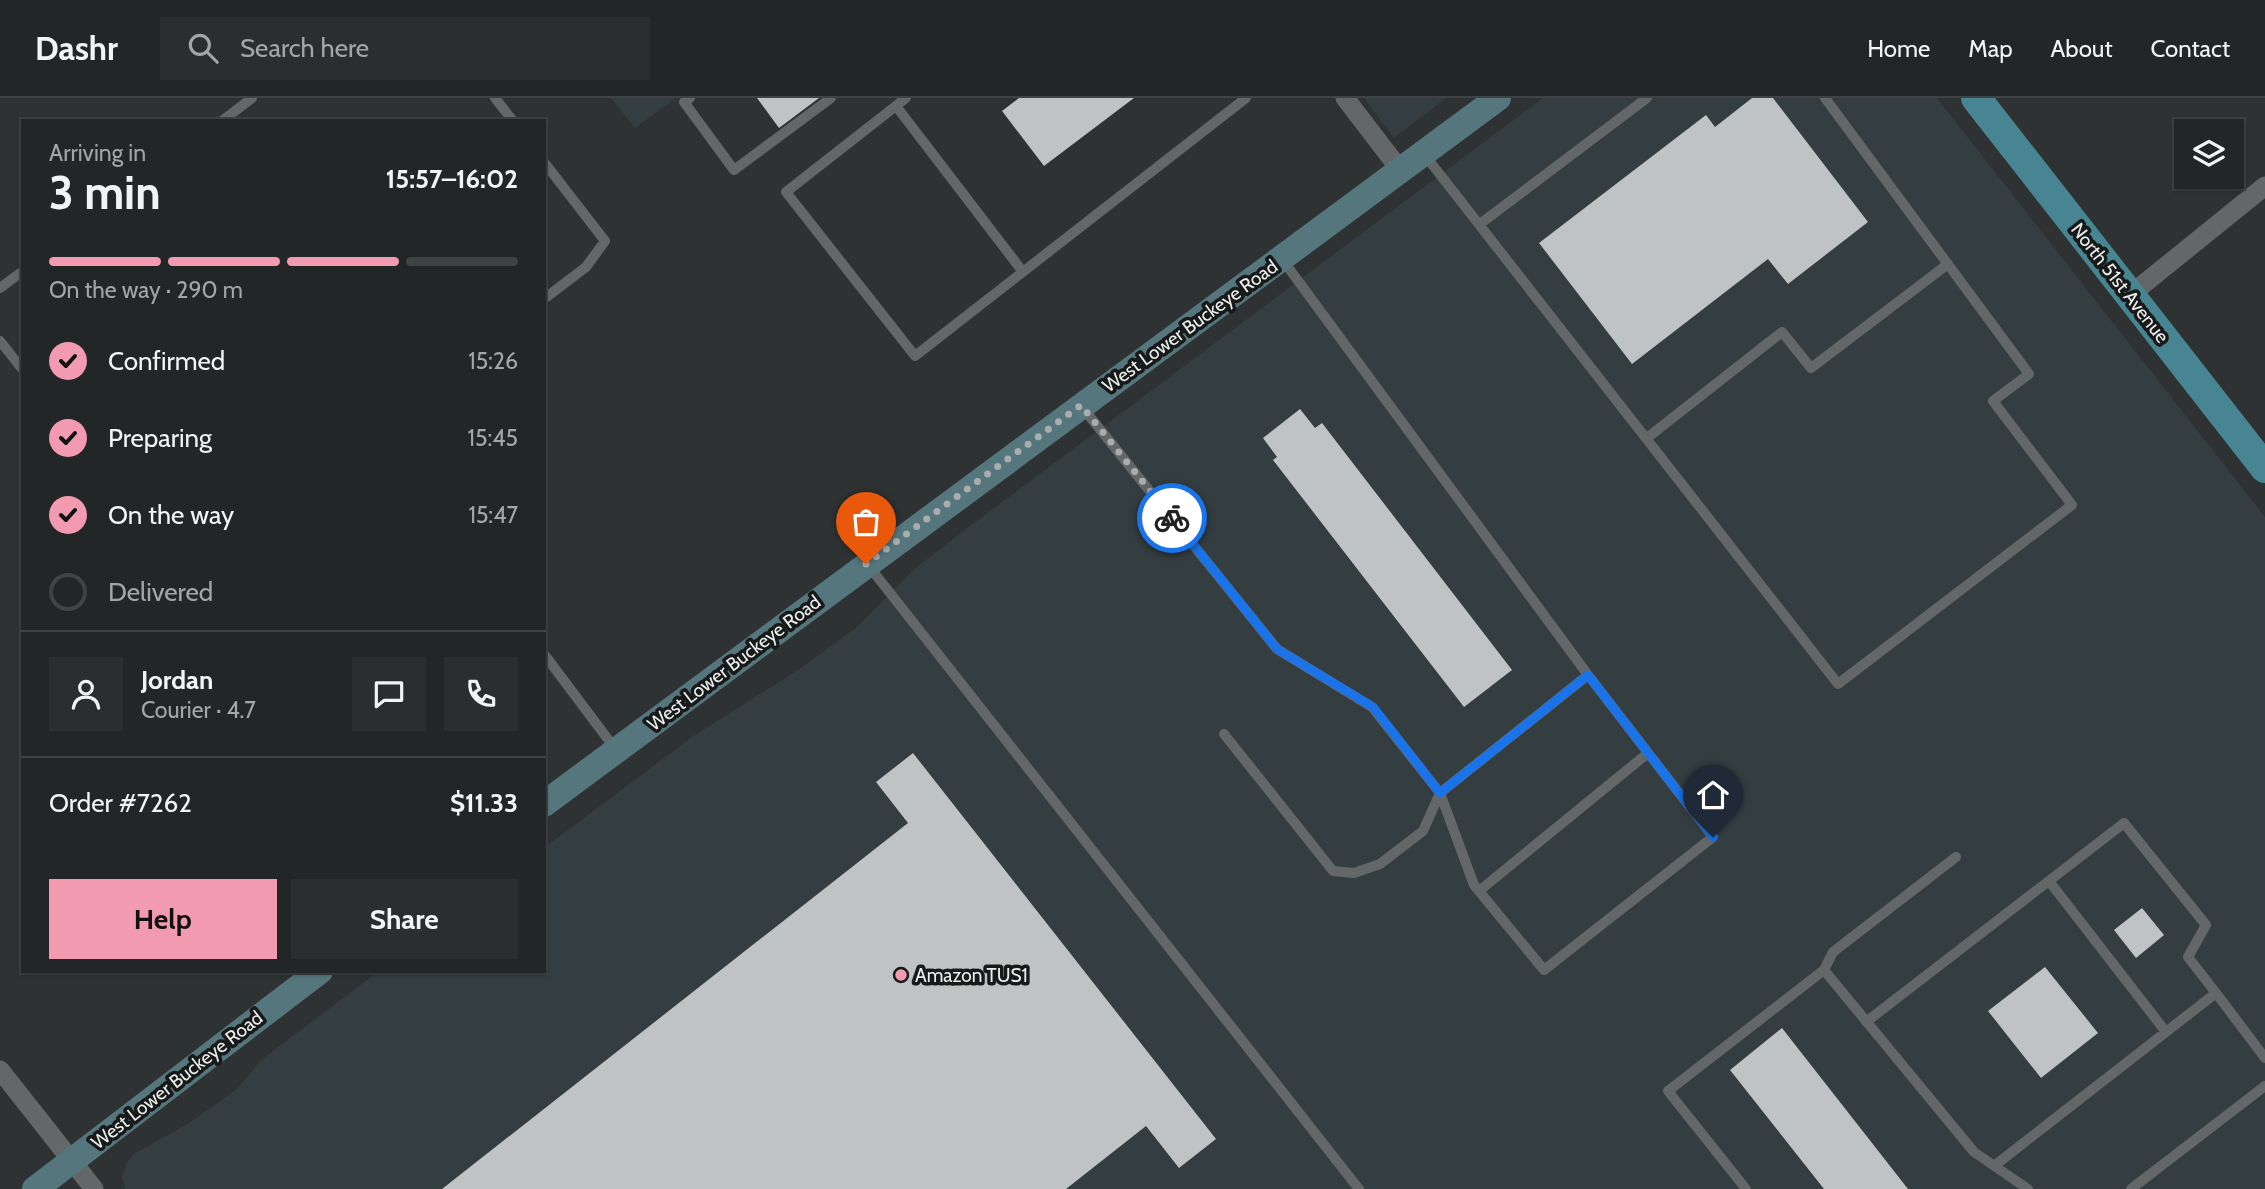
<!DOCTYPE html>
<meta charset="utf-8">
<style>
:root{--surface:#232626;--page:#2b2e2e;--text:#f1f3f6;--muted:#a3a5a7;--line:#404343;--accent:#f29aaf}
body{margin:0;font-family:Cabin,sans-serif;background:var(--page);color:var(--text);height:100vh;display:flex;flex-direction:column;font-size:26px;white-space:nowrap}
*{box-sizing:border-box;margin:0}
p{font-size:23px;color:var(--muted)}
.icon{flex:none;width:38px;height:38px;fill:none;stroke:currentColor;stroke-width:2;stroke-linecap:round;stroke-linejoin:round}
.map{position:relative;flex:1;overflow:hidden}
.panel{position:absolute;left:21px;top:21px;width:525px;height:854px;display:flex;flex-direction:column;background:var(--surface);border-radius:0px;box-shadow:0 2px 5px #0004,0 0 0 2px var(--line)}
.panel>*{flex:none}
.controls{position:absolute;left:2174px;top:21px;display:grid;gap:14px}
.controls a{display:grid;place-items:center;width:70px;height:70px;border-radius:0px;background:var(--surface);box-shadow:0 2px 5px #0004,0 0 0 2px var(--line);font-size:35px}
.pin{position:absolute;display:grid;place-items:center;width:60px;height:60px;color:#fff;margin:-72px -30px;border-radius:50% 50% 50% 0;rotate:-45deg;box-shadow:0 0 7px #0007}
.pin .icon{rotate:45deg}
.courier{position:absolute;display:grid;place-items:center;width:70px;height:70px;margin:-35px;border:5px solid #1a73e8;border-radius:50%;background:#fff;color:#222;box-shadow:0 2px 9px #0007}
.head em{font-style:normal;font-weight:800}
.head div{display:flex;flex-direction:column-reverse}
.head{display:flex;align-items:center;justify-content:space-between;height:119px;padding:0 28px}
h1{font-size:46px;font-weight:800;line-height:52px}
.bar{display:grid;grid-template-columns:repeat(4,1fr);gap:10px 7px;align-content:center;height:84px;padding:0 28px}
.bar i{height:9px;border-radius:5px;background:var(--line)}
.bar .selected{background:var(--accent)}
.bar p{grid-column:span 4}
.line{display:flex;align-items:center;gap:18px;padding:0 28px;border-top:2px solid var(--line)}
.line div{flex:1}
.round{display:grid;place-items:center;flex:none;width:74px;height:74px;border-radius:0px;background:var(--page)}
ol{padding:0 28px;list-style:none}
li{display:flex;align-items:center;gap:21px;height:77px}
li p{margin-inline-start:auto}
li .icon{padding:7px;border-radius:50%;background:var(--accent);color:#111;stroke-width:4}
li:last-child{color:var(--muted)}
li i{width:38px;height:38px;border:4px solid var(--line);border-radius:50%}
.primary-button{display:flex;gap:14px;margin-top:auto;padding:14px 28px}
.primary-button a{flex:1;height:80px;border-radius:0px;background:var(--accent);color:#111;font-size:28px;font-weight:800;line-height:80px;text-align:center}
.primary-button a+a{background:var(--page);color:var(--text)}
header{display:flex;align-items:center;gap:42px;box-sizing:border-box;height:98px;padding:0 35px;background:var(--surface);border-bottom:2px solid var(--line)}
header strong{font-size:33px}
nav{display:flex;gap:38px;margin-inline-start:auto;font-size:24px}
.search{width:490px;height:63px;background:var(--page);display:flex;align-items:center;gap:18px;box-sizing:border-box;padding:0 24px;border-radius:0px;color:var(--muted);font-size:26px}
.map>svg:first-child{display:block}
</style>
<header>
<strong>Dashr</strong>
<div class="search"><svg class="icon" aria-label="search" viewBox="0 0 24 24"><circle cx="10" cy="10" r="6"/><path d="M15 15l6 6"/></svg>Search here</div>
<nav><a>Home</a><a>Map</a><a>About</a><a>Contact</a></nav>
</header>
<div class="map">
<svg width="2265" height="1091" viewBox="0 0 2265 1091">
<rect width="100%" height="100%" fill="#2f3233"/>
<path fill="#343e40" d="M611,0H676L635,30Z
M1364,0H1446L1394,40Z
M1543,0H1937L2265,419V1091H125L122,1079L126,1066L134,1056L189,1025L237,991L261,962L379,873H544V750L692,639L798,572L857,529L913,472L962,434Z"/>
<path fill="#bfc3c4" d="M757,0H819L779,30Z
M1019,0H1134L1044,68L1002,13Z
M1752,0H1773L1868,124L1788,186L1768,161L1632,266L1539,145L1706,17L1715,29Z
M1300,311L1315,330L1322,325L1512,572L1464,609L1273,362L1277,359L1263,340Z
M913,655L1216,1041L1179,1070L1146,1028L1066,1091H442L908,725L876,684Z
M2142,810L2164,837L2136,860L2114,832Z
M2045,869L2098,935L2041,980L1988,913Z
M1782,930L1908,1091H1824L1730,972Z"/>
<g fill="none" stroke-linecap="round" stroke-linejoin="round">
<path stroke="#646768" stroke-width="10" d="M495,0L513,23
M690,0L684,4L734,72L831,0
M906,0L786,94L915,258L1246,0
M896,8L1023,174
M222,23L252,0
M1424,56L1838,586L2072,407L1993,303L2029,276L1825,0
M544,64L605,143L586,169L544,201
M1480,126L1647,0
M0,190L23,173
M0,243L23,272
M1082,309L1277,551L1372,609L1440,695L1588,577L1282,161
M1647,340L1782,234L1811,270L1948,166
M868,467L1359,1091
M544,556L616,652
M1224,636L1333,773L1354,775L1380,766L1423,733L1440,695L1474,787L1544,872L1713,739L1588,577
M2049,783L2166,934
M1479,793L1648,655
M1824,872L1833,854L1956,759
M1866,924L2124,725L2206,827L2188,859L2216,895
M1994,1068L2216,895L2265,960
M1746,1091L1668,993L1824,872L1974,1054L2028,1091
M2131,1091L2265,988"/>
<path stroke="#646768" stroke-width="19" d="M1345,0L1401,73
M2130,197L2265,88
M0,972L94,1091"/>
<path stroke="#55767d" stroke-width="26" d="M544,706L1498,0
M35,1091L320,873"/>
<path stroke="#468591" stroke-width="30" d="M1976,0L2265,370"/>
</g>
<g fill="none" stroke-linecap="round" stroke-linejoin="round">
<path stroke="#aaacad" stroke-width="7" stroke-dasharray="0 12.6" d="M866,466L1081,307L1172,420"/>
<path stroke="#1a73e8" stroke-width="9" d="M1172,420L1277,551L1373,609L1440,695L1588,577L1713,739"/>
</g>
<circle fill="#f29aaf" stroke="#181a1a" stroke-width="2.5" cx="901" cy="877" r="7"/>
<g text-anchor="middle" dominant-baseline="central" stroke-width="7" stroke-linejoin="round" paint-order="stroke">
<g font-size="19" fill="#eceeee" stroke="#181a1a">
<text transform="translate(2120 185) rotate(52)">North 51st Avenue</text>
<text transform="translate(1190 228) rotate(-36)">West Lower Buckeye Road</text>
<text transform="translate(734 565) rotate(-37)">West Lower Buckeye Road</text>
<text transform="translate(177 982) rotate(-38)">West Lower Buckeye Road</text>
</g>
<g font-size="19" fill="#eceeee" stroke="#181a1a" text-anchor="start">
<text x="915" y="877">Amazon TUS1</text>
</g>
</g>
</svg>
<div class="controls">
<a><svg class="icon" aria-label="layers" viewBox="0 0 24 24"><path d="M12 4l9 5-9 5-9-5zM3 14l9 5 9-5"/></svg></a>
</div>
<div class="pin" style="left:866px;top:466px;background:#ea580c"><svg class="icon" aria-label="bag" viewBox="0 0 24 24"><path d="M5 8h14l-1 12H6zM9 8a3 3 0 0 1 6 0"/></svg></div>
<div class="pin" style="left:1713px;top:739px;background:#1f2937"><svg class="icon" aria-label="home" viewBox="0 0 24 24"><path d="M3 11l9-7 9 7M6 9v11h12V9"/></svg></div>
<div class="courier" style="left:1172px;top:420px"><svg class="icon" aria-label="bike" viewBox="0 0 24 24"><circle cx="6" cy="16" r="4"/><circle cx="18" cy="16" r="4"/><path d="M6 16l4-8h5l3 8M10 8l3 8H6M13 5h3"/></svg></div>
<section class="panel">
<div class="head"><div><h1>3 min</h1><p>Arriving in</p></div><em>15:57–16:02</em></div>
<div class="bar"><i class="selected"></i><i class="selected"></i><i class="selected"></i><i></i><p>On the way · 290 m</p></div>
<ol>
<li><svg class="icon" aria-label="check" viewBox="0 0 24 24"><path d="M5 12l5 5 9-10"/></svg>Confirmed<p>15:26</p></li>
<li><svg class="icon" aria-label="check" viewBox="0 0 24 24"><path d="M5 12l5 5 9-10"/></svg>Preparing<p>15:45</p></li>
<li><svg class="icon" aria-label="check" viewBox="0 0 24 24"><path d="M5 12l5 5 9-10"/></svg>On the way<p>15:47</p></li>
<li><i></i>Delivered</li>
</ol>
<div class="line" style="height:126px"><a class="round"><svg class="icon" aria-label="person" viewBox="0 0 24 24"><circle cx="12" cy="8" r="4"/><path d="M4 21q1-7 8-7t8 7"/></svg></a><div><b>Jordan</b><p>Courier · 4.7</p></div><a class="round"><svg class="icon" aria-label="chat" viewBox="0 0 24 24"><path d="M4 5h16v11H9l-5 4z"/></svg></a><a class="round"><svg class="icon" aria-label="phone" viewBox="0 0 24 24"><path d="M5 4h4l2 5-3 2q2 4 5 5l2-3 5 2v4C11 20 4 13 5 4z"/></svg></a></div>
<div class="line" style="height:91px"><div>Order #7262</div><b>$11.33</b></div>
<div class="primary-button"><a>Help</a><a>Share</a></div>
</section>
</div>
